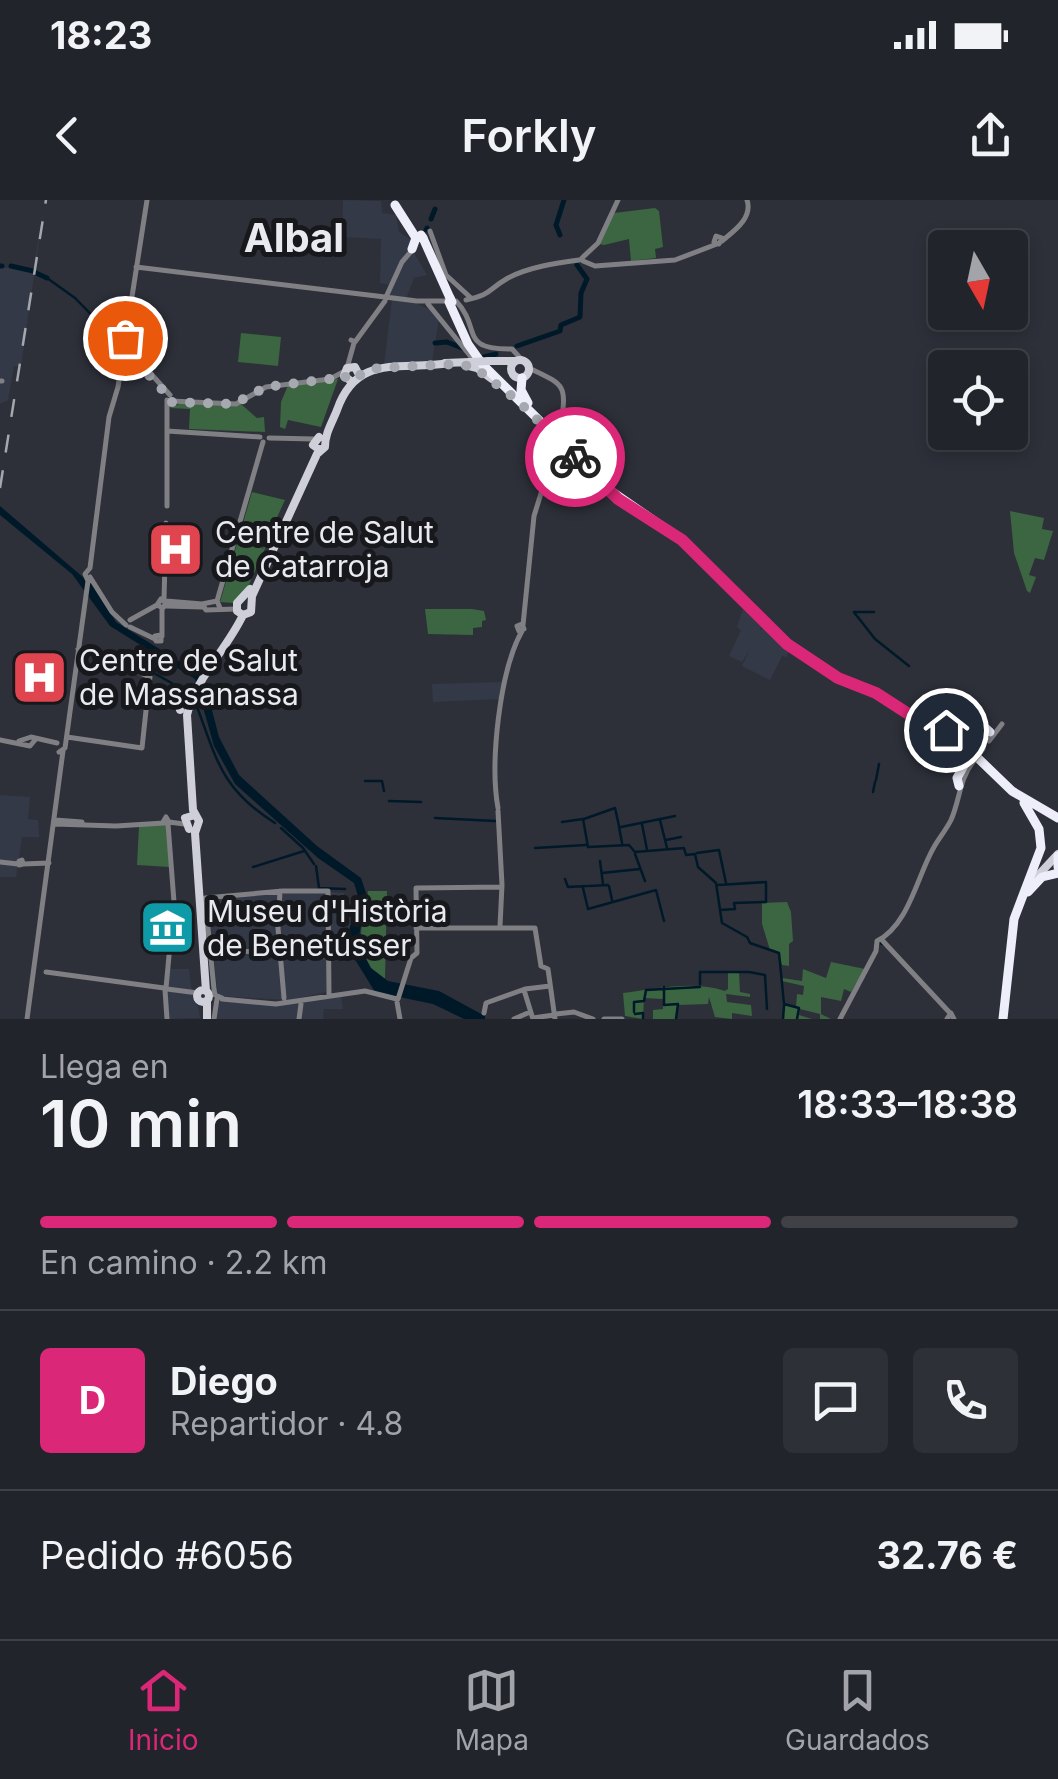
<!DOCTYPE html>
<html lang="es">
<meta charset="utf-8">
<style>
:root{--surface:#22242b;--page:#2e3037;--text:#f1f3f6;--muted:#a2a4a9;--line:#3f4147;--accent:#db2777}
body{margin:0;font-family:Inter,sans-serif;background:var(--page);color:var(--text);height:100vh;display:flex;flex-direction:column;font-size:38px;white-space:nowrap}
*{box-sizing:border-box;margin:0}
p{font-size:32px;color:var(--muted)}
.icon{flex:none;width:55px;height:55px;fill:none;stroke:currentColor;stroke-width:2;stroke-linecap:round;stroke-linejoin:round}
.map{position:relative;height:819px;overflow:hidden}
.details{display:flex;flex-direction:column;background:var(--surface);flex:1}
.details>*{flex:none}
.needle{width:65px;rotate:171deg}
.buttons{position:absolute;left:928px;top:30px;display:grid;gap:20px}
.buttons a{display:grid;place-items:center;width:100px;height:100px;border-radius:10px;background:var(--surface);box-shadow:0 5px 15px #0003,0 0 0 2px var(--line);font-size:50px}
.pin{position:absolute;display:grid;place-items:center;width:85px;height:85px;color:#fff;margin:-42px;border:5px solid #fff;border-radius:50%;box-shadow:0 2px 10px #0007}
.courier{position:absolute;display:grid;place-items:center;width:100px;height:100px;margin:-50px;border:8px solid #db2777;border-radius:50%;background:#fff;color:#222;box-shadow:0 2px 12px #0007}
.head em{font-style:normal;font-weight:600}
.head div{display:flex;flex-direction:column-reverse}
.head{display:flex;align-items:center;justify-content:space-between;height:170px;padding:0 40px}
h1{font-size:65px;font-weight:600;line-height:75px}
.bar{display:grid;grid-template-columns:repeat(4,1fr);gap:15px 10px;align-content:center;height:120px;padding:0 40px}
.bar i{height:12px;border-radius:8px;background:var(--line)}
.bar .selected{background:var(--accent)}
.bar p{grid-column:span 4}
.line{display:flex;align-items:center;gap:25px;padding:0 40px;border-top:2px solid var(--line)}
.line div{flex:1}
.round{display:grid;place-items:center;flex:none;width:105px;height:105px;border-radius:10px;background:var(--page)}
.status{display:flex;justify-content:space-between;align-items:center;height:70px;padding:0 50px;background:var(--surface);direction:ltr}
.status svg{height:28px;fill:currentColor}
header{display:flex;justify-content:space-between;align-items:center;height:130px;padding:0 40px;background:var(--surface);font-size:45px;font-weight:600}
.menu{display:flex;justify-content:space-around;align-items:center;height:140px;border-top:2px solid var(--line);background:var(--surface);font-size:28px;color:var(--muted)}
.menu a{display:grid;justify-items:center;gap:5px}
.menu .selected{color:var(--accent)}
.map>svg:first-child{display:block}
</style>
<div class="status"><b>18:23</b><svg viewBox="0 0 49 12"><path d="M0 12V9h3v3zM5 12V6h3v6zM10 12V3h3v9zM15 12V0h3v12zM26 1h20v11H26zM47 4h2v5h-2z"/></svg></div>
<header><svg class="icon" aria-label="back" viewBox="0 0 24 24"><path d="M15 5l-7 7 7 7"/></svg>Forkly<svg class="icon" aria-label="share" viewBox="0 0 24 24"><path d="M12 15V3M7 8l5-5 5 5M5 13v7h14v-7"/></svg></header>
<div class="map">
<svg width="1058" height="819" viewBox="0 0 1058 819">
<rect width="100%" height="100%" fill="#2d3039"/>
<path fill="#343948" d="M45,0L21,166H14L8,200L0,204V67L33,71Z
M343,0L381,1L382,13L396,15L399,32L418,44L413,51L427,75L414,78L406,99L431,110L439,118L432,162L384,165L392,99L386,97L390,85L380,83L381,39L342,37Z
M743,409L761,427L760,430L763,428L789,450L787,457L782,456L770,480L742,466L750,449L742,462L729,456L741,430L737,427Z
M502,482L500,499L433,502L432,484Z
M0,595L30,597L28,619L38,620L39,637H22L16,677H0Z
M306,691L344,693L347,747L343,754H332L328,759L326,792L289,800L218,796L207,701Z
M167,769H189L193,800L198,806L200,818L167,819Z
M341,795L343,809H324L323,819H216L218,801L278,805Z"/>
<path fill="#3b6641" d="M655,8L659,11L663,47L655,49L656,58L631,61L629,39L604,45L599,44L614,13Z
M241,133L281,137L278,166L238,162Z
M338,179L321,227L288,220L285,229L280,227L281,202L289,183Z
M179,204H241L257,218L264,217L265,232L189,229L190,209L170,208Z
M252,292L285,300L269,335L246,329L245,340L263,345L262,350L271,335L247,389L234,403L220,402Z
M1010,311L1044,318L1042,329L1053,331L1044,360L1035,358L1029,375L1036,377L1030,393L1027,391L1014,353Z
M472,409L484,411L486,420L482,421V427L473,428V435L428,434L425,409Z
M166,625L170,667L137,665L139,626Z
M368,691H387L385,779C347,762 364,721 368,691Z
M787,702L791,712L793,741L789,744V766L782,765L779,753L770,750L762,724V703Z
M831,762L865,769L851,792L844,789L841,801L821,797V814L831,819H820V814L800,809L799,815L812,819H783L784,804L796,807L797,794L803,795L804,786L782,781V778L802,781L803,769L826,778Z
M728,772H739L740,792L750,794V797L726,794L727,802L751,805L752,816L732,813V819L715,817L709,797L708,804L678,805L676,819H653V810L663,809V799L644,798L643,819L625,816L623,793C656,789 694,780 725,791L728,789Z"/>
<path fill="#001929" d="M0,306L91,384L116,422L203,476L219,537L239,575L317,646L361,678L367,696L359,736L362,751L371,768L388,781L439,791L485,816V819H464L433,804L375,792L351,753L348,735L358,696L354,683L318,658L235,584L214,546L195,479L110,426L72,374L0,315Z"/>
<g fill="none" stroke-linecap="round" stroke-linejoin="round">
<path stroke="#001929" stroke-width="2.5" d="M47,78L75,98L121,145
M856,415L854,412H874
M857,416L875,439L909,466
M137,448L143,467L177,486
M179,488L183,491
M196,504C217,560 221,589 275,623
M876,580L879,564
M365,581H382L384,591
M873,592L875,582
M389,601L421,602
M435,618L495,621
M584,619L615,608L619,626
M660,620L667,648
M562,622L583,619L588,647L629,645L635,652L684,648L686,655L695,654L698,667L716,683L722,723L747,737L750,743L779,753L784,804L799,808L797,819
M642,624L647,650
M619,627L622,643
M621,627L675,616
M281,628L303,648L314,664
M666,640L681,637
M535,648L586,645
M697,653L719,650L726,683
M635,654L645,681
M600,661L603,684
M316,666L319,688L345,689
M253,667L304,651
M602,673L640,669
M565,679L568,687L587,686
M718,685L766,682V702L734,703L735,709L720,710
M589,686L608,685
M609,686L612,700
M583,688L588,709L656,690L664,721
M881,743L882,744
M700,784V772H749L765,775L767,809
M664,787V805L678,804L676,819
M634,812V802L644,801L646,790L700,787
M635,814L643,813V819
M783,819L784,806"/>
<path stroke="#001929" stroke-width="5" d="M431,19L435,9
M426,30L427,28
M560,35L556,25L564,0
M0,66H2
M11,66L33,71
M36,73L47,78
M435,143L447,142L462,148
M517,146L560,131L561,125L580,117L581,93L587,79L577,65
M484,157L496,154"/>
<path stroke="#7f7f84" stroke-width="5" d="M430,31L446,75L471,98
M716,36L722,38L719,44L714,42Z
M722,41C734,31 753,18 747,0
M582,58L598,43L618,0
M583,61L595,66L675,60L717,44
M136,67L385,97
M385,97L417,101H456C482,128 458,150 512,149L522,160
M386,97L402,62L414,48
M466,100C493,94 487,90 508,78C529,67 556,63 579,60
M428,104L476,163
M351,140L355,142L385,101
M122,160L144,166L170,195
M347,168L354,143
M529,168C567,186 566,184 561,228
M0,181H2
M167,200V306
M171,201L236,204L266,187L330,179L345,171
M167,231L260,237
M269,238L314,239
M557,266L558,246
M555,278L559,270L551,265L547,269L548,276L564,280
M90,377L112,412L126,425
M161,399L166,403L163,408L157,405Z
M164,399L166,323
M166,401L202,404
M217,401L263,242
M166,406L202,407
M220,408L217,401L202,404L206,410L236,409
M130,420L157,405
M522,424L524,429L519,431L517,426Z
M523,425L534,316L547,274
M130,427L155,439
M161,435V441H156L155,436Z
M162,436V409
M78,449L150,477L147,501
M153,497L177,505
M67,537L142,548L147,501L151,499
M0,540L30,546L35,540
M19,541L31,537L57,543
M989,541L1002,524
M59,552L65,548L88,381L85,374L90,368L109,217L118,187L147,0
M498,608C490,564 499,472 522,431
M498,611L502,685L500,726
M55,620L82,622
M163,622L166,617L169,622L184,624
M54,624L116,626L164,623
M22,660L23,664L19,665V661Z
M0,662L18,664
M23,664L49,663
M280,691L278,728L284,798
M416,728H535L541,766L548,769L555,819
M881,739L950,813
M210,749L330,757
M46,772L164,788
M166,788L174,702L168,624
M167,789L198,793
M165,790L167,819
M524,790L533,819
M222,798L215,795L214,789L205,698L283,691H328L329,795
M222,799L276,804L365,791L397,799
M398,799L411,758L417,753L416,688L502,687
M397,802L400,819
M484,813L486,803L525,789L550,786
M556,814L574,812L593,819
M533,818L554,815
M27,819L63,551
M214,819L217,799
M299,819L301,804
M514,819L530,812
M604,819H622
M840,819L876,751L877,741C909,725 917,676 934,647C939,638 946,630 951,620C960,600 959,580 973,562
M947,819L951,813L954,819"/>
<path stroke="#cecfd9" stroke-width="8" d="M511 169a9 9 0 1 1 18 0a9 9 0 1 1-18 0Z
M489,161H514
M445,163L470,162
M465,165L477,168L492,179
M351,181L344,176L347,168L355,167L359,175
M319,237L313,245L320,250
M243,415L237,411V403L250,389
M180,510L177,501L184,498
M189,629L185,618L195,615
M1031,683L1058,654
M197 796a6 6 0 1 1 12 0a6 6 0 1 1-12 0Z
M206,791L195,633L199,621L193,610L187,515C195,479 227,449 243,415L251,412L252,396L317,254L325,247C325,233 332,223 337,210C357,153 400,171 449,163
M207,801V819"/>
<path stroke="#eeeefb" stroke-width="9" d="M395,5L416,38L412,49
M423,38L450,98
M449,102L468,144L483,165L611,291L682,340L787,444L838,478L876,493L910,515L954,535L1012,591L1058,618
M522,178L521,190L528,203
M560,272L571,263L583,265
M950,528L963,531L980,523L990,532
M959,586L957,578L968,558L967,548
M1058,656V667
M1028,692L1042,677L1058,673
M1003,819L1014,719L1041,648L1039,629L1024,603"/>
<path stroke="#a5a7ae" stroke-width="2.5" stroke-dasharray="18 18" stroke-linecap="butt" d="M0,288L46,0"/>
<path stroke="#7f7f84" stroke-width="5" d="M558,246L561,228
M973,562L983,549"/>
<path stroke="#cecfd9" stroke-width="8" d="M470,162L489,161"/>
<path stroke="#eeeefb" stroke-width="9" d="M421,35L423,38
M450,98L452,102"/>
</g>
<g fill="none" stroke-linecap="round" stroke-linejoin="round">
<path stroke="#a7a9b0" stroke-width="10" stroke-dasharray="0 18" d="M125,138L122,160C143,167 160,182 169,202L234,204L266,187L330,179L340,174L353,181L364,172L378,168L457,164L474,167L517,200L575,257"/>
<path stroke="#db2777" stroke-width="12" d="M575,257L618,299L682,340L787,444L838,478L876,493L910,515L946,530"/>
</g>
<defs>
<symbol id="hospital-square" viewBox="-11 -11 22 22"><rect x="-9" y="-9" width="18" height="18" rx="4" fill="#e0444e" stroke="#17181c"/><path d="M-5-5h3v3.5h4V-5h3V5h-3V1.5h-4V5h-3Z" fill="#fff"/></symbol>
<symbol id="museum-square" viewBox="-11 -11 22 22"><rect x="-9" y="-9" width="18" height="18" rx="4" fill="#0f9aa8" stroke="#17181c"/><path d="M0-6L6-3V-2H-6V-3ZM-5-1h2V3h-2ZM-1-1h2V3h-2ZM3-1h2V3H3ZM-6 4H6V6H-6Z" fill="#fff"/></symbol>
</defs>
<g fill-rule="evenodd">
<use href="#hospital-square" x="144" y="318" width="63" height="63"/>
<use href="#hospital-square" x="8" y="446" width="63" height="63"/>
<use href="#museum-square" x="136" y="696" width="63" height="63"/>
</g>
<g text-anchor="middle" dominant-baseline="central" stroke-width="10" stroke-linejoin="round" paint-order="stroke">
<g font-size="30" fill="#e8eaf0" stroke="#17181c" text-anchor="start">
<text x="215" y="332">Centre de Salut<tspan x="215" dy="34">de Catarroja</tspan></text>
<text x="79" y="460">Centre de Salut<tspan x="79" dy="34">de Massanassa</tspan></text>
<text x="207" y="711">Museu d'Història<tspan x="207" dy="34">de Benetússer</tspan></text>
</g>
<g font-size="40" font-weight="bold" fill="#e8eaf0" stroke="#17181c">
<text x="294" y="37">Albal</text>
</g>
</g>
</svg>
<div class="buttons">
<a><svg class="needle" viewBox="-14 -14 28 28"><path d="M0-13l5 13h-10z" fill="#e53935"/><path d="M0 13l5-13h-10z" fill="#a2a4a9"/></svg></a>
<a><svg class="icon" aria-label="locate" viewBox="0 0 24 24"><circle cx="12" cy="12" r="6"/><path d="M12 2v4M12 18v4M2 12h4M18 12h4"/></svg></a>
</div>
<div class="pin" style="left:125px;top:138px;background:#ea580c"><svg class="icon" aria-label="bag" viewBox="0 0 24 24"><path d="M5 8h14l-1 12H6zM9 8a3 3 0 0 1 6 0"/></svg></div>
<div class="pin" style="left:946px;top:530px;background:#1f2937"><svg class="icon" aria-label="home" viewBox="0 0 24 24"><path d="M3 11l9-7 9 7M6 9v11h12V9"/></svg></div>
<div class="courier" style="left:575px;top:257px"><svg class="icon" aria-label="bike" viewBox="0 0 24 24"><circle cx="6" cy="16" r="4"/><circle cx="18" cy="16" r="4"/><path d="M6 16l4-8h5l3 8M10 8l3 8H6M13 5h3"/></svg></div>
</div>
<section class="details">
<div class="head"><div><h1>10 min</h1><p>Llega en</p></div><em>18:33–18:38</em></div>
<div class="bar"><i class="selected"></i><i class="selected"></i><i class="selected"></i><i></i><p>En camino · 2.2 km</p></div>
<div class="line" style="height:180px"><b class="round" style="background:var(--accent);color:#fff">D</b><div><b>Diego</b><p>Repartidor · 4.8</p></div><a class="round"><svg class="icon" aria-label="chat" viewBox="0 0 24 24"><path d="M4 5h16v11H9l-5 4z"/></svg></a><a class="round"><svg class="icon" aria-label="phone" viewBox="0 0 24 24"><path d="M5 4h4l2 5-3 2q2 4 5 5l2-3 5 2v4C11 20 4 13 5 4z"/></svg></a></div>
<div class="line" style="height:130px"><div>Pedido #6056</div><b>32.76 €</b></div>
</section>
<nav class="menu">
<a class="selected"><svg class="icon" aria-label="home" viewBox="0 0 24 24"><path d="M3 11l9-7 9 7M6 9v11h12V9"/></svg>Inicio</a>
<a><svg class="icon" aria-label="map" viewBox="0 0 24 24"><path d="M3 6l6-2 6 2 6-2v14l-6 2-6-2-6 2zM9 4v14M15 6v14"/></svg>Mapa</a>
<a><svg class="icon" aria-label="saved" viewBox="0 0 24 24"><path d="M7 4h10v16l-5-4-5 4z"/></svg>Guardados</a>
</nav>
